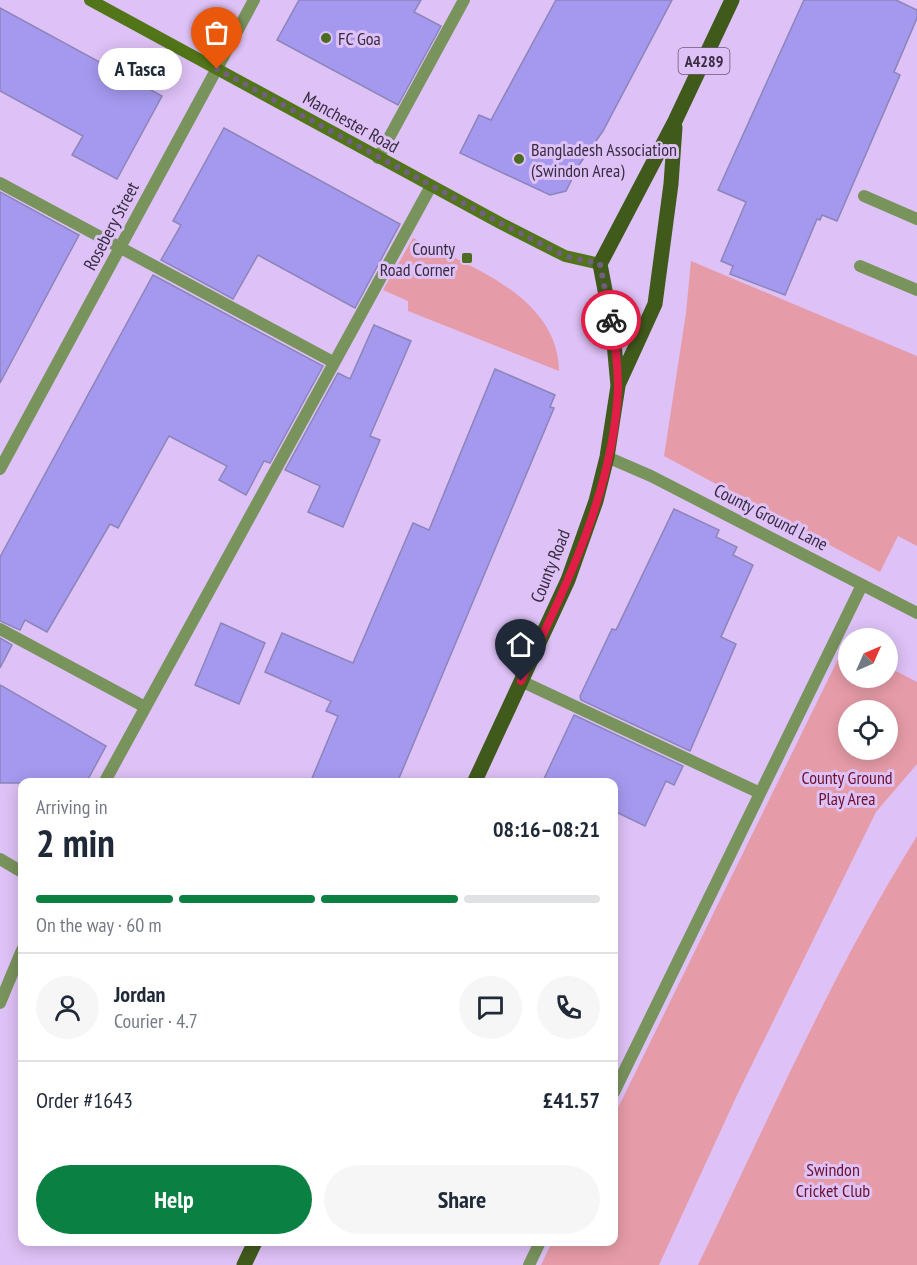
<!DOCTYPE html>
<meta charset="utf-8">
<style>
:root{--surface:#fff;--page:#f6f6f7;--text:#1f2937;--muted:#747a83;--line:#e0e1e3;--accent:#0b8043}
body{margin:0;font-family:"PT Sans Narrow",sans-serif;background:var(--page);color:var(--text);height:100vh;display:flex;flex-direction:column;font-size:22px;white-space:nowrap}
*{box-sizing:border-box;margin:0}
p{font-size:20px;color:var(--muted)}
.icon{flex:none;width:33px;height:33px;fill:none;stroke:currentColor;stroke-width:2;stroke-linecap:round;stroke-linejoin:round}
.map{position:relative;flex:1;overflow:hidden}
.details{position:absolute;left:18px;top:778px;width:600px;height:468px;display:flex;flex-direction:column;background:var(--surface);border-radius:12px;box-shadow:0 3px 15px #0003}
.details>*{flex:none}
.needle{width:39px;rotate:45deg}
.controls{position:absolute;left:838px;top:628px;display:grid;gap:12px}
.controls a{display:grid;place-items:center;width:60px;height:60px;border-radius:50%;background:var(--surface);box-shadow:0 3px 15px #0003;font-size:30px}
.pin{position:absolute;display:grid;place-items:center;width:51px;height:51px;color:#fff;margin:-62px -26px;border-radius:50% 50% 50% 0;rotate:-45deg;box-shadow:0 0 6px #0007}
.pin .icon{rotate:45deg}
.courier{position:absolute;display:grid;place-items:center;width:60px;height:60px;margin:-30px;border:4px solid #e11d48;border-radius:50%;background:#fff;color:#222;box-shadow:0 2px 8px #0007}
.bubble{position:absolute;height:42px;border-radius:21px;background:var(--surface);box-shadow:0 3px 15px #0003;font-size:20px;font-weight:800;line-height:42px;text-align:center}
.headline em{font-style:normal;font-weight:800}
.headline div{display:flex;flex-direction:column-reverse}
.headline{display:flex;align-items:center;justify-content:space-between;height:102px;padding:0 18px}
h1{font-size:39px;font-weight:800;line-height:45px}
.bar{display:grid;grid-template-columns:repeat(4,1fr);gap:9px 6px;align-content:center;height:72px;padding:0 18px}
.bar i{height:8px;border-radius:4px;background:var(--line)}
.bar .active{background:var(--accent)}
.bar p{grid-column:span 4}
.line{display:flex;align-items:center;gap:15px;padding:0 18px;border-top:2px solid var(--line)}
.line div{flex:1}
.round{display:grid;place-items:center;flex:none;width:63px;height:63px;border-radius:32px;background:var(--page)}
.cta{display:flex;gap:12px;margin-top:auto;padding:12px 18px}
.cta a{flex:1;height:69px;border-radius:36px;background:var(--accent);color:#fff;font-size:24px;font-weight:800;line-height:69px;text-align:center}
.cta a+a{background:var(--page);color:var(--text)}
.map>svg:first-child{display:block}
</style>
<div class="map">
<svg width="917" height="1265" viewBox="0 0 917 1265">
<rect width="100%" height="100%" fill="#dec1f6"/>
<path fill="#e69ca8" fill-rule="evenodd" d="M413,238C469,266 558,296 559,371L408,311V301L383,290Z
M691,261L917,356V546L898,536L880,572L664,456L686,313Z
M845,645L849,647V678H888V667L917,682V764L876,812L738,1093L659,1265H541L552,1242H614V1116ZM849,711H888V750H849Z
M917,836V1265H698C768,1121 832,972 917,836Z"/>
<path fill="#a599ef" stroke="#8b85b9" stroke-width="1.5" d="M299,0H421L414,12L441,26L398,105L277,40Z
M556,0H672L603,131L579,165L566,191L550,195L460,153L479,115L491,120Z
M804,0H896L917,10V18L894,72L900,75L837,221L822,215L820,220L817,219L785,295L730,274L733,266L721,261L746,202L718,190Z
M0,8L162,96L117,179L72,155L83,136L0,91Z
M224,128L400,224L355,308L258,255L233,299L161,260L181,225L173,221Z
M0,192L79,235L0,383Z
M153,275L323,366L270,463L264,461L246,495L219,480L227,466L169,436L118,528L110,524L47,632L25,620L20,630L0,621V557Z
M374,325L411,341L370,436L380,440L343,527L308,512L320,486L285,470L338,373L350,379Z
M495,369L555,395L550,407L554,408L397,783H310L338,716L326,711L331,701L265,672L282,633L353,663L413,523L429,530Z
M674,509L719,530L716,537L737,547L733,555L753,565L721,637L736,644L690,751L581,700L580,696L612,629L616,630Z
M221,623L265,643L239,704L195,685Z
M0,638L12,645L0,668Z
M0,685L106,746L86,783H0Z
M574,715L683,766L674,785L666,781L645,826L614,811V783H542Z"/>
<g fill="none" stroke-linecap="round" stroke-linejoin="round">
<path stroke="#79935d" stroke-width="12" d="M378,158L464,0
M0,183L333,362
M864,196L917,219
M860,266L917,290
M607,457L651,476L917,613
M0,629L145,707
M521,681L760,793
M104,783L431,186
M0,1003L22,950
M614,1092L862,585
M529,1265L540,1242"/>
<path stroke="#79935d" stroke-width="12" d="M0,469L254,0
M0,859L22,872"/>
<path stroke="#517518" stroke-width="12" d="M90,0L502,224L565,256L600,264"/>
<path stroke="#405a1c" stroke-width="15" d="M618,385L655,304L671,184L675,127
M474,783L568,580L596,501L607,457L618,386L613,332L600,264L675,121L732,0
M244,1265L255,1242"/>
</g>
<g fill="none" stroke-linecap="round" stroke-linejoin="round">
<path stroke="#716080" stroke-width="6" stroke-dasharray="0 10.8" d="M217,69L502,224L565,256L600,264L611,320"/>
<path stroke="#e11d48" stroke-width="8" d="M521,681C564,590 614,491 618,388C618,366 615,342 611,320"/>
</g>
<g fill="#4c6c21" stroke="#dec1f6" stroke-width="2">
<circle cx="326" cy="38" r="6"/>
<circle cx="519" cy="159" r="6"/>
<rect x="461" y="252" width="12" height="12" rx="3"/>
</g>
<g text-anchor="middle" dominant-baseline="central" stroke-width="6" stroke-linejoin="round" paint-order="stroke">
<rect fill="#dec1f6" stroke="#695977" stroke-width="1.5" x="678.5" y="48" width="51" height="26" rx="4.5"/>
<g font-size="16" font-weight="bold" fill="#372c40">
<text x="704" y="61">A4289</text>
</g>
<g font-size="18" fill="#372c40" stroke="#dec1f6" text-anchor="start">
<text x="338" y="38">FC Goa</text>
<text x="531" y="149">Bangladesh Association<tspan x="531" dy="21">(Swindon Area)</tspan></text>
<text x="455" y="248" text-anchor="end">County<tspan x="455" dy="21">Road Corner</tspan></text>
</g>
<g font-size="18" fill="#372c40" stroke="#dec1f6">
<text transform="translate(351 122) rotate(29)">Manchester Road</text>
<text transform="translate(111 226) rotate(-62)">Rosebery Street</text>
<text transform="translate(771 517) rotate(27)">County Ground Lane</text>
<text transform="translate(550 566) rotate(-68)">County Road</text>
</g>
<g font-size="18" fill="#6b112c" stroke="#dec1f6">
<text x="847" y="777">County Ground<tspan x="847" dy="21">Play Area</tspan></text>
<text x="833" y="1169">Swindon<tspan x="833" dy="21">Cricket Club</tspan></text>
</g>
</g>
</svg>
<div class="controls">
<a><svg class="needle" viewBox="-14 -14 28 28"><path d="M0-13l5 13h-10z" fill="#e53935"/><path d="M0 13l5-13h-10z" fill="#747a83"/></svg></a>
<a><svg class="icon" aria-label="locate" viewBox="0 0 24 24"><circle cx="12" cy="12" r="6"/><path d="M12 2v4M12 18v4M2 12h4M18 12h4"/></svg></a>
</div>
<div class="pin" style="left:217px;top:69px;background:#ea580c"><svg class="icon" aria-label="bag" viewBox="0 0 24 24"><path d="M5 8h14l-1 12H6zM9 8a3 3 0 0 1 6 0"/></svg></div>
<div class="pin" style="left:521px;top:681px;background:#1f2937"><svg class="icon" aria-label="home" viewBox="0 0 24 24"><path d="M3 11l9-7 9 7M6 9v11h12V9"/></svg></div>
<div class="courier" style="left:611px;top:320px"><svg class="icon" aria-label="bike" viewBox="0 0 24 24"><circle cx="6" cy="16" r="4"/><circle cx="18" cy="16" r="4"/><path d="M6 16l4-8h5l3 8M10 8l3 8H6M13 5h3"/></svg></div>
<div class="bubble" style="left:98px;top:48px;width:84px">A Tasca</div>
<section class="details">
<div class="headline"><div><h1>2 min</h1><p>Arriving in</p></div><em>08:16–08:21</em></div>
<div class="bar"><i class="active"></i><i class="active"></i><i class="active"></i><i></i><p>On the way · 60 m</p></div>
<div class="line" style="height:108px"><a class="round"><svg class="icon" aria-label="person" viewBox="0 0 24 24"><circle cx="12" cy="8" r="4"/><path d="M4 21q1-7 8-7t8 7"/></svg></a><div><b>Jordan</b><p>Courier · 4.7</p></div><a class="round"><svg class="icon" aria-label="chat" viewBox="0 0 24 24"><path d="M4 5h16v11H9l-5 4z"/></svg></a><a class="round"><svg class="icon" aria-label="phone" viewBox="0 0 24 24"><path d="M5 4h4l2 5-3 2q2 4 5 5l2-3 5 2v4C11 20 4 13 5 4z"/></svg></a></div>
<div class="line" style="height:78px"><div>Order #1643</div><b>£41.57</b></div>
<div class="cta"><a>Help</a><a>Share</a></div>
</section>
</div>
